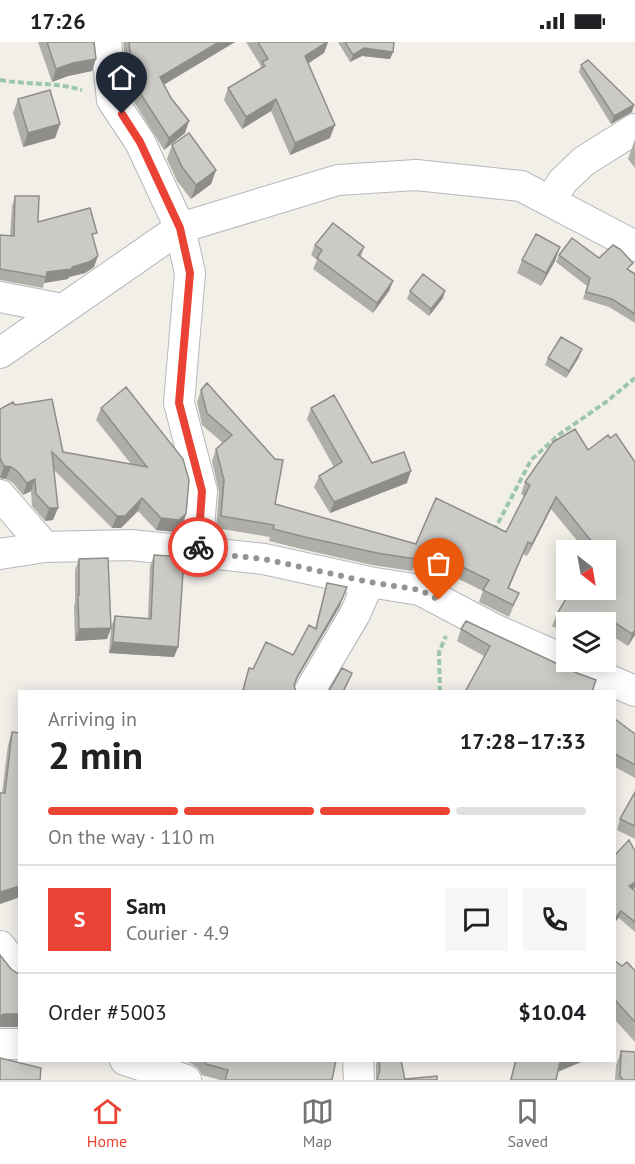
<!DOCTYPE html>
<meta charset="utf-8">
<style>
:root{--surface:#fff;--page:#f6f6f6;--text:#202124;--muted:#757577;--line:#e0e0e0;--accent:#ea4335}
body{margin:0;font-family:"PT Sans",sans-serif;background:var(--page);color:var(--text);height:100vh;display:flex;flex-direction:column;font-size:22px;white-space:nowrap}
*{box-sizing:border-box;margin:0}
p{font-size:20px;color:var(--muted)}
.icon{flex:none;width:33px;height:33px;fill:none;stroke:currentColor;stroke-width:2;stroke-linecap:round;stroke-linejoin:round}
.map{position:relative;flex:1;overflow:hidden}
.drawer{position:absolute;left:18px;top:648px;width:598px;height:372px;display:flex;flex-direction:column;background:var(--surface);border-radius:0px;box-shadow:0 3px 15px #0003}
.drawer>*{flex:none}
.needle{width:39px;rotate:149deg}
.tools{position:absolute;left:556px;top:498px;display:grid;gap:12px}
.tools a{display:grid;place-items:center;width:60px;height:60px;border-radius:0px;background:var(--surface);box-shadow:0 3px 15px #0003;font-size:30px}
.pin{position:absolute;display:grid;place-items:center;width:51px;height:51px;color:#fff;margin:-62px -26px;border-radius:50% 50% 50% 0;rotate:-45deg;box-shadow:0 0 6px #0007}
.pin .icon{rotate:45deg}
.courier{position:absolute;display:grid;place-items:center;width:60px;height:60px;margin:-30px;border:4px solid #ea4335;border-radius:50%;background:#fff;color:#222;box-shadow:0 2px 8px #0007}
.overview em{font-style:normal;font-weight:600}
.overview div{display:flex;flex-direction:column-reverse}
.overview{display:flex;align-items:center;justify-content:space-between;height:102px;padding:0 30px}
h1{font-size:39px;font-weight:600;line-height:45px}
.bar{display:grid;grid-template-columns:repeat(4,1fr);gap:9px 6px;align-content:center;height:72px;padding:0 30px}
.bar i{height:8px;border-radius:4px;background:var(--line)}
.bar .on{background:var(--accent)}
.bar p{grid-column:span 4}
.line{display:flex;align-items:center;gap:15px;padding:0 30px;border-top:2px solid var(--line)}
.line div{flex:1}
.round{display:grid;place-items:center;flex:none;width:63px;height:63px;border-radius:0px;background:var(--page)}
.status{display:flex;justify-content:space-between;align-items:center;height:42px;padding:0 30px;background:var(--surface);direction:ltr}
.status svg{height:16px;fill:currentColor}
.tab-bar{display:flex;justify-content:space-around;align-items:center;height:84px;border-top:2px solid var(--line);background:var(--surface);font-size:16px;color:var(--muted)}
.tab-bar a{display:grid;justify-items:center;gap:3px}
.tab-bar .on{color:var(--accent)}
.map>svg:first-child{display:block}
</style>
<div class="status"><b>17:26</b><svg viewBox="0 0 49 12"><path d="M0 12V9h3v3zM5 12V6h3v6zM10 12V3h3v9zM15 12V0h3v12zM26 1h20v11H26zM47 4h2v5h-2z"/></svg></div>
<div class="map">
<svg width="635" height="1038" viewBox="0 0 635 1038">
<rect width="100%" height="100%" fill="#f1efe8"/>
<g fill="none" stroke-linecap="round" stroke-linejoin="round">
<defs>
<path id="minor" d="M106,0L112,58L140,100L180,186L190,231L179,361L202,449L197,510
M550,159L563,139L584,119L635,87
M0,255L62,267
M0,311L180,186L338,138L416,133L521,144L635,204
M0,453L45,505
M0,512L45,505L131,503L264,517L369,540L420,548L494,587L567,619
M567,620L635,649
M309,650L355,572L369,540
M0,904L20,929
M0,1002H20
M125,1018L186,1038
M358,1018L359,1038"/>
</defs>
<use href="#minor" stroke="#b5b8bc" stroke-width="32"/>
<path stroke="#9cc7a9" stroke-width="4" stroke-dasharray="6 3" stroke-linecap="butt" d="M0,38C27,43 56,40 82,48
M494,489L531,418L560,392L606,360L635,336
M440,650L439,610L446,594"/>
<use href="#minor" stroke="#fff" stroke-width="30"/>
</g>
<path fill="#afaea9" d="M38,0H94L92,29L68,34L52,40Z
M123,0H235L163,43L185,91L164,108L129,52Z
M246,0H328L324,11L308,22L330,96L290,113L271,69L242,87L224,58L228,46L260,27L261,24Z
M338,0H394L393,10L390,17L362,14L350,20Z
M581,23L632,70L611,82L579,30Z
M18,57L60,82L55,96L23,105L13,71Z
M635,97V126L628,117Z
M172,103L216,128L211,142L191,157L177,139L167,117Z
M15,154L38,180L94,198V225L85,231L69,235L68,237L44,241L43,246L0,238V193L10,194L12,164Z
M315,203L364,205L361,215L393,239L389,249L373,271L313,227L317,218L311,213Z
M560,205L555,219L541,244L517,231L522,218Z
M559,213L599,216L630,229L635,232V281L609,265L583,257L587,244L556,220Z
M410,249L443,256L429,274L407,257Z
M579,315L566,336L545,323L548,316Z
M207,341L275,462L416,502L506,490L524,454L521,452L525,440L553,400L635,593L628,604L606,590V580H567V592L552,584L557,572L606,548L585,508L551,467L527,514L523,512L509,546L519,551L509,575L479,560L483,549L416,516L412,529L372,523L301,507L269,499L270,495L216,486L219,450L212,419L216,407L223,401L202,383L197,360L201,348Z
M15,363L63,410L131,422L96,378L101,366L186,472L182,484L175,490L156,488L138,469L121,486H112L54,428L53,478L45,479L32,464L31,449L23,453L13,441L6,437L0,436V367Z
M311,366L372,421L407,441L330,471L314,445L319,434L334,425L307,377Z
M154,513L178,605L174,615L109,611L111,585L115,574L148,576L150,524Z
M79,517L111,586L107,597L75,599L74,564L75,560V528Z
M327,541L347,545L340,564L295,639L294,643L296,650H242L249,626L253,627L293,613L315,586Z
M461,587L577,631L484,614L457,599Z
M615,677L635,692V736L615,725Z
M12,690L20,855L0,862V751H2L8,703Z
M635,750V797L617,788L620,777Z
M635,809V846L633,847L635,849V890L619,876Z
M615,919L622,924L635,929V1000L615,978Z
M621,1009L635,1038H615L616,1023Z
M182,1018H336L332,1038H220L202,1033L198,1026L192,1022Z
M377,1018H401L405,1038H376V1023Z
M515,1018H586L558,1030L556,1038H510Z"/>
<path fill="#8f8d8a" d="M219,0H235L155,48L160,35Z
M327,0H328L324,11L300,26L305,14Z
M364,6L393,10L390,17L362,14L350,20L353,13Z
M96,17L92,29L68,34L52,40L56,27L73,21Z
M276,57L271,69L242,87L246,75Z
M634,63L632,70L611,82L614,74Z
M189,79L185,91L164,108L169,96Z
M60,82L55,96L23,105L28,91Z
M335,83L330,96L290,113L295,101Z
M216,128L211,142L191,157L196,143Z
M560,205L555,219L541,244L546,231Z
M98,214L94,225L85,231L69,235L68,237L44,241L47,230L72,225Z
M393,239L389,249L373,271L377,261Z
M445,249L443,256L429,274L431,267Z
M582,307L579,315L566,336L569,329Z
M4,424L11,425L6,437L0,436Z
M411,429L407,441L330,471L334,460Z
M35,437L31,449L23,453L27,441Z
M556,455L551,467L527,514L532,502Z
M142,456L138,469L121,486H112L117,474Z
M49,466H58L53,478L45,479Z
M186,472L182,484L175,490L156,488L161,476Z
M528,500L523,512L504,558L508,546Z
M342,557L340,564L294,642L297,635Z
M111,586L107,597L75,599L79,587Z
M635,588V593L628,604L632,592Z
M113,600L178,605L174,615L109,611Z
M635,840V846L626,851L629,844Z
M20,844V855L0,862V850Z
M621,869L619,876L615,880V876Z
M4,972H20V985H0V974Z
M564,1018H586L556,1030L560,1020Z"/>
<path fill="#cccac5" stroke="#8f8d8a" stroke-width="1.5" d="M47,0H94L96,17L73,21L56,27Z
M129,0H219L160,35L171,56L189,79L169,96L133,40Z
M258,0H327L305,14L335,83L295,101L276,57L246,75L228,46L265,24L262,20L268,17Z
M345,0H394L393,10L364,6L353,13Z
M588,18L634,63L614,74L581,23Z
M50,48L60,82L28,91L18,57Z
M189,91L216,128L196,143L182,125L172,103Z
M15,154H39L38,180L90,166L97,191L92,192L98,214L89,220L72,225V227L47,230L46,235L0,227V193L14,194Z
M333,181L364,205L358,213L393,239L377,261L317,216L322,208L315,203Z
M536,192L560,205L546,231L522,218Z
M572,196L599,216L613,203L620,207L633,221L627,227L635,232V272L612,257L586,250L590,236L559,213Z
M423,232L445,249L431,267L410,249Z
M561,295L582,307L569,329L548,316Z
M207,341L275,417L283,418L275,462L416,502L436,456L506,490L530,443L525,440L553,400L575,387L588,408L608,393L610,396L616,392L635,420V588L632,592L603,573L598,580H573L557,572L571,548H606V508H585L592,500L556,455L532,502L528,500L508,546L519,551L513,563L483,548L489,538L420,504L416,517L377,511L305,495L273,487L274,483L221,474L224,438L216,407L232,393L207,371L201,348Z
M126,345L183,417L189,438L186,472L179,478L161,476L142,456L125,474H117L52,410L58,466H49L36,452L35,437L27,441L17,429L11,425L4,424L0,416V367L13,360L15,363L52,357L63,410L147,425L101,366Z
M334,353L372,421L404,410L411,429L334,460L319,434L342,420L311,366Z
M154,513L184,515L178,605L113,600L115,574L151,577Z
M108,516L111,586L79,587L78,553H79V517Z
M327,541L347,545L342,557L297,635L294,643L296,650H252L243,648L249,626L253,627L266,600L293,613L309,583L316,587Z
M466,579L577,631L596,638L592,650H465L490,604L461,587Z
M342,626L352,631L343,650H328Z
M615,677L635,692V723L615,712Z
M12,690L20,691V844L0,850V751H5Z
M635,750V784L620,777Z
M629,798L635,809V840L629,844L635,849V880L621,869L615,876V813Z
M0,913L11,927L20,933V972H4L0,974Z
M615,919L622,924L627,920L635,929V980L615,958Z
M621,1009L635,1010V1038H622V1036L620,1035Z
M0,1016L41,1026L40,1038H0Z
M204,1018H336L332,1038H225L228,1028L206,1022Z
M379,1018H401L405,1038H377L380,1028Z
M516,1018L556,1019L564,1018L560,1020L556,1038H511Z
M437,1034V1038H406V1037Z"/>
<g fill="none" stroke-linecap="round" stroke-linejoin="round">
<path stroke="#929495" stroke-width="6" stroke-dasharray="0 10.8" d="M198,505L197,510L264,517L369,540L420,548L439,558"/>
<path stroke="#ea4335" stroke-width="8" d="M122,72L140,100L180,186L190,231L179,361L202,449L198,505"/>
</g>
</svg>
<div class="tools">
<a><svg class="needle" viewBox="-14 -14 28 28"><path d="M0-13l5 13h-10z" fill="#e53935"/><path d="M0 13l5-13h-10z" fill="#757577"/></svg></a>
<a><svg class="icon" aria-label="layers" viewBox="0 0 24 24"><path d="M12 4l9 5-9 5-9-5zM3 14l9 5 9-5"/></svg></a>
</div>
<div class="pin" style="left:439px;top:558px;background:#ea580c"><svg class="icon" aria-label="bag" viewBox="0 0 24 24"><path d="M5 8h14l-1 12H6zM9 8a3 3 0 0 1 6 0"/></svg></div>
<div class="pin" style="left:122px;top:72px;background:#1f2937"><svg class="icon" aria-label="home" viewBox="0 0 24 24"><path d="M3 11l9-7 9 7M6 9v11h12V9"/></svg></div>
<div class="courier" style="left:198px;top:505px"><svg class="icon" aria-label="bike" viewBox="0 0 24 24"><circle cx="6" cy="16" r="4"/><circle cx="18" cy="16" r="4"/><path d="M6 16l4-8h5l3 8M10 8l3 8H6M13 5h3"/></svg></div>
<section class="drawer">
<div class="overview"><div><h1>2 min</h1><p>Arriving in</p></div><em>17:28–17:33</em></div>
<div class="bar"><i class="on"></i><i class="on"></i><i class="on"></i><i></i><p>On the way · 110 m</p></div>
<div class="line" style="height:108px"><b class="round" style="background:var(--accent);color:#fff">S</b><div><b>Sam</b><p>Courier · 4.9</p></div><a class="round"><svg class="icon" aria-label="chat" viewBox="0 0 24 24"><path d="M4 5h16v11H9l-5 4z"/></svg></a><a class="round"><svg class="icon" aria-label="phone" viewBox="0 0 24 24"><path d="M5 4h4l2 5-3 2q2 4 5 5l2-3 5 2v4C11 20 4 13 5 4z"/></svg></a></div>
<div class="line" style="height:78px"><div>Order #5003</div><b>$10.04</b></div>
</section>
</div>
<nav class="tab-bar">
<a class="on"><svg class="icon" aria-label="home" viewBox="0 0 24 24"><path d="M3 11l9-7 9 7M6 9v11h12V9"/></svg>Home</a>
<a><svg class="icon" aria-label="map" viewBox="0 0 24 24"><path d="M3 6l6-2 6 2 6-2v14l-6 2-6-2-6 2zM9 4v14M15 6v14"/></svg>Map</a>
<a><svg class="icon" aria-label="saved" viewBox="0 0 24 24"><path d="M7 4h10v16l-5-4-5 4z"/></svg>Saved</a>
</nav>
